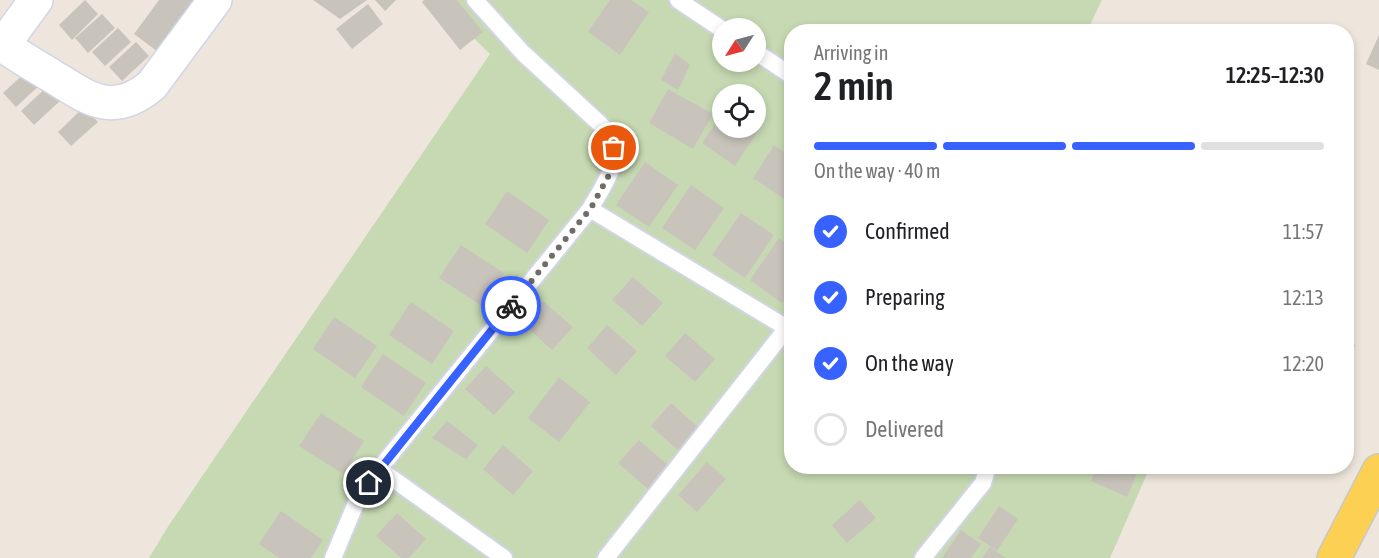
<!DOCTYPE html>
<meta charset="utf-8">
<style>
:root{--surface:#fff;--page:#f2f2f2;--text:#202124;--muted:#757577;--line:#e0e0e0;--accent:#3862ff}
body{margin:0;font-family:"Asap Condensed",sans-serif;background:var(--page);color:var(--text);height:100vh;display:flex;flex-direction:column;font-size:22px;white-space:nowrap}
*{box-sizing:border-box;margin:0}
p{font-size:20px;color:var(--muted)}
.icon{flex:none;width:33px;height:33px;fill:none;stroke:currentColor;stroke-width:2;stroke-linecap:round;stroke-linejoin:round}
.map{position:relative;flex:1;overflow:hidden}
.sheet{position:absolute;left:784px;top:24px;width:570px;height:450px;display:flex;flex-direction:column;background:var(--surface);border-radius:24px;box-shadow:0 3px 9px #0003}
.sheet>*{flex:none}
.needle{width:39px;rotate:234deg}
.fabs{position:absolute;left:712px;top:18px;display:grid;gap:12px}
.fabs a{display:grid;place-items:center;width:54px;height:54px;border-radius:50%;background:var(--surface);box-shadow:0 3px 9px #0003;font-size:30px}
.pin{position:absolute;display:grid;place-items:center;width:51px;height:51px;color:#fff;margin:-26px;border:3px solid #fff;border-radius:50%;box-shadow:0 2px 6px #0007}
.courier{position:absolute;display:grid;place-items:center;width:60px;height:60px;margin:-30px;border:4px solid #3862ff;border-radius:50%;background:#fff;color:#222;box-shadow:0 2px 8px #0007}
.summary em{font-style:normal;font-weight:600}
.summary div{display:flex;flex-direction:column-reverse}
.summary{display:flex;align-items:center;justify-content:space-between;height:102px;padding:0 30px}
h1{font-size:39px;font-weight:600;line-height:45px}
.bar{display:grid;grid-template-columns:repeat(4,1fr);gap:9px 6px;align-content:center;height:72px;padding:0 30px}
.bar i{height:8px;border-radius:4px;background:var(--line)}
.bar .on{background:var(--accent)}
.bar p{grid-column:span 4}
ol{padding:0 30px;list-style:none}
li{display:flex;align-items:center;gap:18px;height:66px}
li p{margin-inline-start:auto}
li .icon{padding:6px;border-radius:50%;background:var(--accent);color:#fff;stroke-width:4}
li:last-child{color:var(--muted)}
li i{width:33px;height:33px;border:3px solid var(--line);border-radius:50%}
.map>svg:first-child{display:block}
</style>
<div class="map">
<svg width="1379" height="558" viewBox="0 0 1379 558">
<rect width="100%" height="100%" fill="#eee6dc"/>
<path fill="#c6d9b2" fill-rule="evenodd" d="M435,0H1102L1087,31L792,32V466L1150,467L1110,558H149L169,525L490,54ZM723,28H756V62H723ZM723,94H756V128H723Z"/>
<path fill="#c9c4bb" d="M85,0L98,14L72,40L59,25Z
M159,0H202L161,54L134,34Z
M313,0H367L340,19Z
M375,0H396L385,11Z
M424,0H457L483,32L460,50L422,2Z
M610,0H631L649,12L620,55L588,32Z
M368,4L383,24L352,49L336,29Z
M102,14L115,28L88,53L75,38Z
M118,28L131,42L105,66L92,52Z
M1379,35V70L1366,64Z
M136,42L149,56L122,81L109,67Z
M675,53L690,65L678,90L661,80Z
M30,68L43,82L16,107L3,93Z
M48,86L61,100L34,125L21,111Z
M668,89L713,114L693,149L649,123Z
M84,107L98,122L71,146L58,132Z
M723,112V128H756V119L763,124L735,166L702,143Z
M774,145L792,157V204L753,178Z
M645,162L678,185L649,227L616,205Z
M691,185L724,208L695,250L662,228Z
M507,191L549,220L527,253L485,224Z
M741,213L774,235L745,278L712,255Z
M779,238L792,247V289L782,303L750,280Z
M461,245L504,273L482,306L439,278Z
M633,277L663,303L642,326L612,300Z
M543,301L573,327L552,350L523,324Z
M411,302L454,331L432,364L389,335Z
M334,317L377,346L355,378L313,349Z
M607,325L637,351L616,375L587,348Z
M685,333L715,359L695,382L665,356Z
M1347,341L1355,345L1347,366Z
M383,354L426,383L404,416L361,387Z
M486,366L515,392L494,415L465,389Z
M559,377L590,402L559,442L528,418Z
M671,403L700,429L680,452L651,426Z
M321,413L364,441L343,474L299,446Z
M447,421L478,445L466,459L432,438Z
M639,440L669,466L648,489L618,463Z
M503,445L533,471L513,495L483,469Z
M707,462L726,479L697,512L678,495Z
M1097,466H1140L1127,497L1091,481Z
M860,500L876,518L847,543L832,525Z
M999,506L1018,519L997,551L978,538Z
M281,511L323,540L311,558H279L259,544Z
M397,513L426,539L409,558H401L376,536Z
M961,530L981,544L971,558H942Z
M990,547L1006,558H982Z"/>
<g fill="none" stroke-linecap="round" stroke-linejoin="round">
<defs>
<path id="lane" d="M678,0L723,30
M756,52L792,76
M590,209L792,331
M379,469L504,558
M333,558L359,496L379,469L590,209C603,186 624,160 608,134C606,130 602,126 599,123L523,53L475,0
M606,558L787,328
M923,558L983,483L988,466"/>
<path id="street" d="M0,43C16,55 34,65 52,76C89,99 113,118 152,85L215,0
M3,45L36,0"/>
<path id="primary" d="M1334,558L1379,471"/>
</defs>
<use href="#lane" stroke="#d1d5e5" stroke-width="20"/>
<use href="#street" stroke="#d1d5e5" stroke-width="36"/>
<use href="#primary" stroke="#c8c8c8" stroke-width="36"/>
<use href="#lane" stroke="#fff" stroke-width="16"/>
<use href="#street" stroke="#fff" stroke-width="33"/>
<use href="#primary" stroke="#fcd053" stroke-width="33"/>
</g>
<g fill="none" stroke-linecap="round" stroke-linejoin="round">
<path stroke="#6f6c69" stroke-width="6" stroke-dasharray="0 10.8" d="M511,306L591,208L608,177L614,163V148"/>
<path stroke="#3862ff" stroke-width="8" d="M369,483L511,306"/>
</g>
</svg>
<div class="fabs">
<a><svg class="needle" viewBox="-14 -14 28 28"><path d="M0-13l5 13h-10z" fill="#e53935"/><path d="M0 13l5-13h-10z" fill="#757577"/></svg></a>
<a><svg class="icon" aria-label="locate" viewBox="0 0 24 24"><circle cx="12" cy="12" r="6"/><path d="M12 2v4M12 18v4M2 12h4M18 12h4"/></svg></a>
</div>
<div class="pin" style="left:614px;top:148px;background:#ea580c"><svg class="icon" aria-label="bag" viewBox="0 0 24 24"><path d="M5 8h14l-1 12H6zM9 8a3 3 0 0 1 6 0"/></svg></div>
<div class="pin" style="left:369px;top:483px;background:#1f2937"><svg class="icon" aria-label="home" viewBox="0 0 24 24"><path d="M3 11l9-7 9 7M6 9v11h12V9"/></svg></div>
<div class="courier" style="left:511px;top:306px"><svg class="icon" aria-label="bike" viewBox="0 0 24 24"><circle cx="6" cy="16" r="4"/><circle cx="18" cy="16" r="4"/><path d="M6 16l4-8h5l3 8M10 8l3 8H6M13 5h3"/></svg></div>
<section class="sheet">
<div class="summary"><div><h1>2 min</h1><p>Arriving in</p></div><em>12:25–12:30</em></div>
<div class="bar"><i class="on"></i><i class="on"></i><i class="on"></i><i></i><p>On the way · 40 m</p></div>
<ol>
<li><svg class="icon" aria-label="check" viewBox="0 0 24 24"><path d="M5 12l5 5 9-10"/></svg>Confirmed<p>11:57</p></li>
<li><svg class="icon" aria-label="check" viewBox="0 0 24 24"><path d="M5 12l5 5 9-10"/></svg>Preparing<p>12:13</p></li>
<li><svg class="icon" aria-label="check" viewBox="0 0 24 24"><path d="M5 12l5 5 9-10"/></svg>On the way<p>12:20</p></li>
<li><i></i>Delivered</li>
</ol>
</section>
</div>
